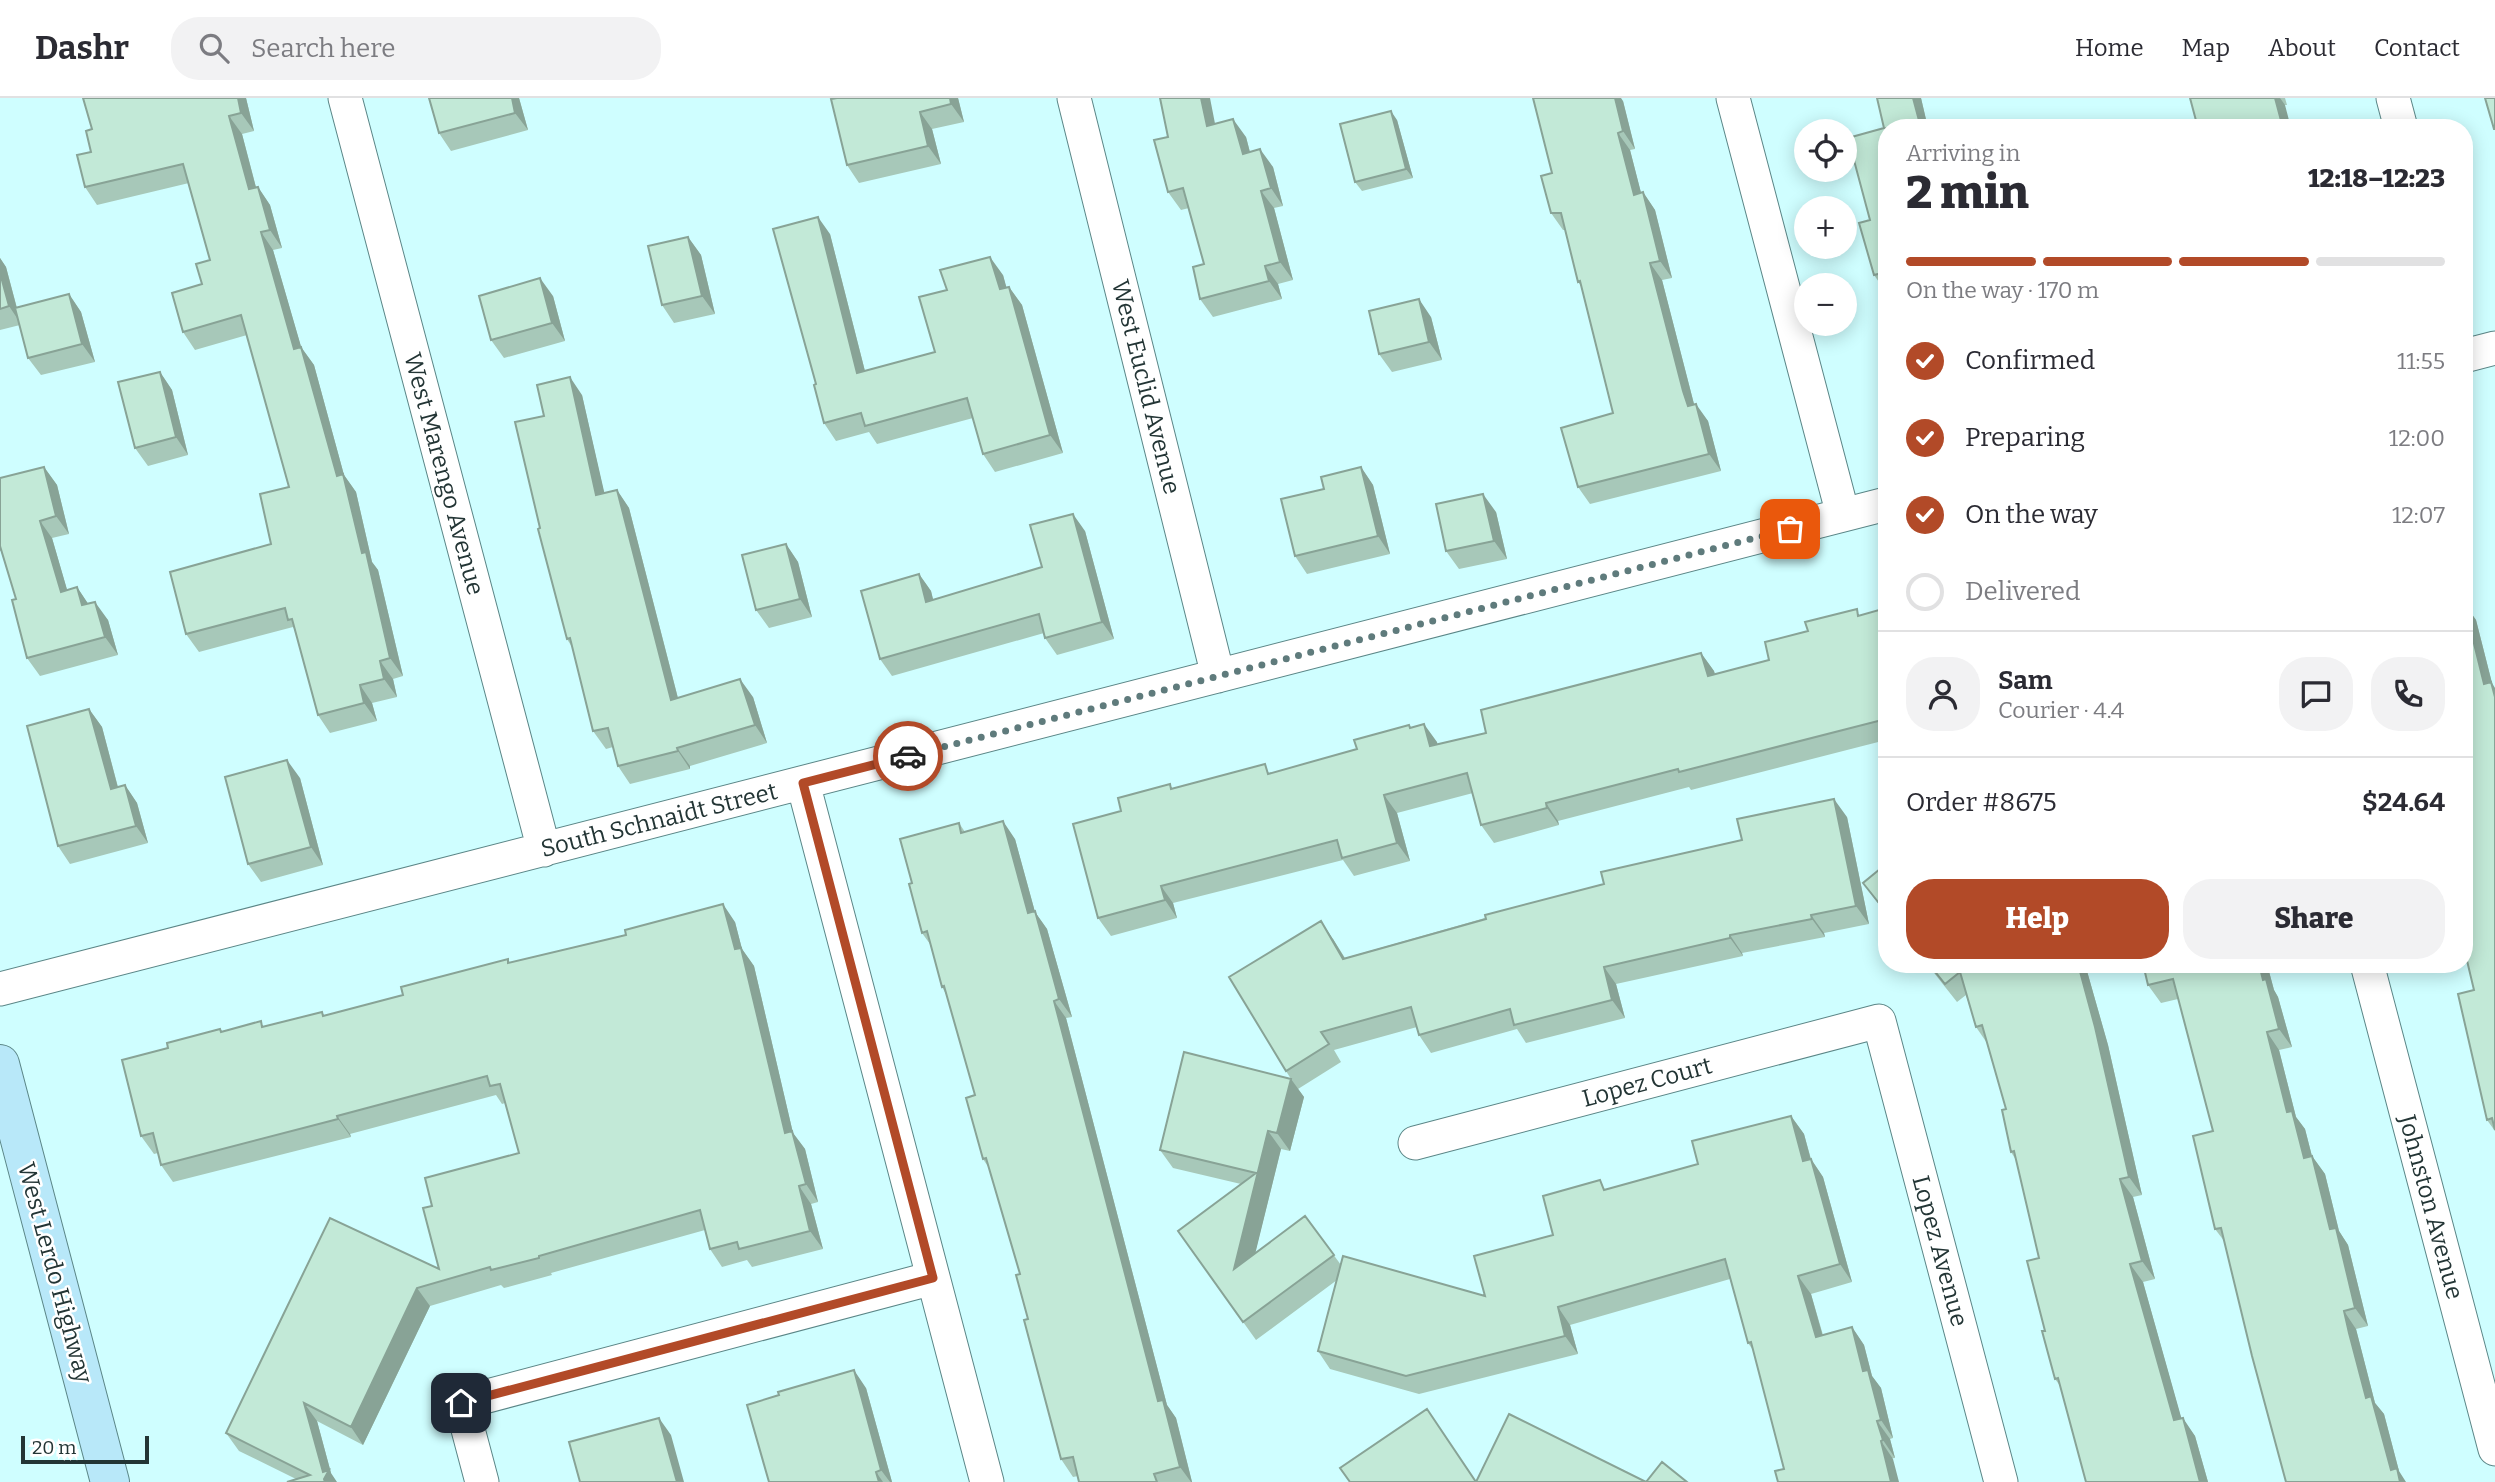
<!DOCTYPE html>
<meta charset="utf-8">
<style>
:root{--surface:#fff;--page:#f2f2f3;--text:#2b2b33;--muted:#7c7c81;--line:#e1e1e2;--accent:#b24a28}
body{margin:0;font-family:Bitter,serif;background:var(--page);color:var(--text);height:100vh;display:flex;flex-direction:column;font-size:26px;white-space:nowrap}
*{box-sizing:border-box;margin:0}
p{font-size:23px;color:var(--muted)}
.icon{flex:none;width:38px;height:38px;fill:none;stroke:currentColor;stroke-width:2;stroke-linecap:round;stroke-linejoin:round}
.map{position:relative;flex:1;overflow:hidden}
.sheet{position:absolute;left:1878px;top:21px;width:595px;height:854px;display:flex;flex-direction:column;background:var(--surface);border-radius:28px;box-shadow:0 4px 18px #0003}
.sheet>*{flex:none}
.controls{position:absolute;left:1794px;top:21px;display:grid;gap:14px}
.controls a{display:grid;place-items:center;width:63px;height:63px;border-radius:50%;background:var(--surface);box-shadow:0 4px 18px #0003;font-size:35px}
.scale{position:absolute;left:21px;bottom:18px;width:128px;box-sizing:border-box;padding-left:7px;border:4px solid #233535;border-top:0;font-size:19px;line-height:24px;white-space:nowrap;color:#233535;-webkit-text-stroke:5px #fff;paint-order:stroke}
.pin{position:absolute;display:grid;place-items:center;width:60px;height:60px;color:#fff;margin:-30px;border-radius:14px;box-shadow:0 4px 10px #0006}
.courier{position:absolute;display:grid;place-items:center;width:70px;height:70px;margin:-35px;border:5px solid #b24a28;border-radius:50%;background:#fff;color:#222;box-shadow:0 2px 9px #0007}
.headline em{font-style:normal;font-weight:800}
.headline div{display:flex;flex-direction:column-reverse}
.headline{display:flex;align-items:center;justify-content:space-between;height:119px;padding:0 28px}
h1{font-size:46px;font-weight:800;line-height:52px}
.bar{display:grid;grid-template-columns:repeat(4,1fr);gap:10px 7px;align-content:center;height:84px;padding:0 28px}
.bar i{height:9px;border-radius:5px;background:var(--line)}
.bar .on{background:var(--accent)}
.bar p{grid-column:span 4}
.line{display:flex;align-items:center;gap:18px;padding:0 28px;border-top:2px solid var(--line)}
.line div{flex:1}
.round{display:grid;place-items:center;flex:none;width:74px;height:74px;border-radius:28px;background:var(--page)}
ol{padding:0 28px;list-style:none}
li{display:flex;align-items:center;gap:21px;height:77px}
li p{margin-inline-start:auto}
li .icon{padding:7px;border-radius:50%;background:var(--accent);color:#fff;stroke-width:4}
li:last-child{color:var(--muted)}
li i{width:38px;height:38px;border:4px solid var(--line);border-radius:50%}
.action{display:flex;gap:14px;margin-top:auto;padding:14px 28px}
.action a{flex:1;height:80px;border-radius:28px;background:var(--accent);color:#fff;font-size:28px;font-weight:800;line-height:80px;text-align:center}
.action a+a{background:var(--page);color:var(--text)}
header{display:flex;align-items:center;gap:42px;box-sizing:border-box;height:98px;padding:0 35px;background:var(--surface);border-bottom:2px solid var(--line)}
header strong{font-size:33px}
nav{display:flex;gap:38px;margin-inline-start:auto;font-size:24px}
.search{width:490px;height:63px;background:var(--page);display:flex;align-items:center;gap:18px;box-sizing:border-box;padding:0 24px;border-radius:28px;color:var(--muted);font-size:26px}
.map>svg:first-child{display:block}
</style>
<header>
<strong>Dashr</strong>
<div class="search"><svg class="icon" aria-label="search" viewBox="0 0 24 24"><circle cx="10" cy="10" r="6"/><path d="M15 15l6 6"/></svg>Search here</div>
<nav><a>Home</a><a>Map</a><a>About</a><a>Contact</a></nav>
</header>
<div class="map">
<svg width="2495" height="1384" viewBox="0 0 2495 1384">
<rect width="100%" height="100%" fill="#cffeff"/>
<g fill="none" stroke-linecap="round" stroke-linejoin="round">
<defs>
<path id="street" d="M345,0L544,752
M1074,0L1218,578
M1733,0L1843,417
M2393,0L2401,30
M2464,258L2495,250
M803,685L987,1384
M2367,866L2495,1351
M0,891L1886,406
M1415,1045L1879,923L2001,1384
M482,1384L461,1305L933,1180"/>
<path id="secondary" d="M0,966L110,1384"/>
</defs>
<use href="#street" stroke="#5b8687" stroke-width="35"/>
<use href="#secondary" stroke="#5b8687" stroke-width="40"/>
<use href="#street" stroke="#fff" stroke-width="33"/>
<use href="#secondary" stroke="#b8e8f9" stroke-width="38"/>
</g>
<path fill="#a7c8b9" d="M83,0H246L254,33L242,36L256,89H258L270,107L282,150L273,152L301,249L314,267L344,377L356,394L372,464L378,472L403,578L393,581L397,599L372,605L377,623L330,635L318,617L295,532L293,529L199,554L186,536L271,446L289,389L247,237L195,252L183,234L202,186L210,162L189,85L97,107L85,89L91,54L92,31Z
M429,0H519L528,32L451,53L439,35Z
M837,0H958L964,24L932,31L941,66L859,85L847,67Z
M1877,0H1921L1928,30H1886V194L1874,177L1870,122L1884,30Z
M2190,0H2285L2287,7H2285Z
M1623,3L1635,51L1630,52L1641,95L1643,94L1655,112L1672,180L1662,182L1694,306L1708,323L1721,373L1590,406L1578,389L1613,315L1582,189L1578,184L1565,132H1563L1551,115L1552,75Z
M1397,22L1413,80L1362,93L1355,84Z
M1215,26L1246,39L1250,54L1273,69L1283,108L1274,110L1293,182L1278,186L1282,201L1213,219L1200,201L1204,166L1189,110L1181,112L1168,94V39Z
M830,136L865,273L935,254L1003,177L1006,189H1009L1022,207L1063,355L995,374L983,356L973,320L877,346L869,334L836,343L824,325L816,286Z
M688,139L701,157L715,216L674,225L662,207Z
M0,160L6,169L17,210L69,196L81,214L95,264L41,277L28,260L20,227L0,232Z
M553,198L565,243L504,260L491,242Z
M1431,219L1442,262L1392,274L1379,256Z
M160,274L172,292L188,357L148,368L135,350Z
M582,297L604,395L617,392L629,410L678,600L753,599L767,645L690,668V671L630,686L618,668L613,649L606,651L593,633L572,549L567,541L540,430L544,318Z
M44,369L57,387L69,436L52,440L67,492L77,489L88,506L108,522L118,557L40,578L27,560L16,501L1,453H0V380Z
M1361,369L1373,387L1390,456L1307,476L1295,458L1324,391Z
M1496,414L1507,461L1459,471L1446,453Z
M1085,433L1114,541L1057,557L1045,540L1044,535L892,578L880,561L919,476L931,493L933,502L1042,469Z
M786,446L798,464L812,519L769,530L756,512Z
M2464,505L2476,522L2492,585L2495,1033L2487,1022L2474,892Z
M1886,510V642L1691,692L1689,689L1558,723L1559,727L1494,745L1481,727L1473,695L1397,715L1410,763L1354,778L1343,762L1173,805L1177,820L1111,838L1098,820L1121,713L1173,690L1271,675L1357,651L1411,630L1437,644V646L1486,635L1701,555L1714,573L1715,576L1769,562L1808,533Z
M89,611L102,629L118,689L125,687L137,705L148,745L70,766L58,748Z
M300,680L323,767L261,784L248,766Z
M1847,719L1869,826L1824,835L1825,839L1742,855L1743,858L1616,886L1625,920L1526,945L1517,931L1431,955L1419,937L1417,929L1334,952L1341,964L1298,991L1304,999L1290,1053L1281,1051L1255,1155L1305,1118L1341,1167L1485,1198L1553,1137L1607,1092L1698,1066L1791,1018L1804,1036L1811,1061L1823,1079L1852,1184L1811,1196L1823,1237L1852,1229L1864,1247L1872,1278L1881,1290L1893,1340L1890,1341L1895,1360L1784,1371L1753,1252L1748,1245L1730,1181L1570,1227L1578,1256L1419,1296L1330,1271L1318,1253L1337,1182L1256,1242L1178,1133L1241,1086L1173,1070L1160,1052L1291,981L1286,973L1333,841L1345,860L1604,786Z
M959,725L965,734L1015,741L1035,814L1047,831L1072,919L1066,920L1167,1307L1176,1320L1192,1384H1079L1078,1378L1073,1379L1061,1361L1028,1221L1020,1176L989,1070L983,1061L975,997L946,896L942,889L930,846L922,835L912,785Z
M1886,766V816L1863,785Z
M735,824L742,851L754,868L793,1035L805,1051L818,1104L811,1106L823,1151L752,1169L747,1162L722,1169L710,1151L705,1132L551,1175L552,1177L504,1190L501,1187L430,1208L363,1347L317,1323L331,1375L296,1381L239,1353L226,1335L439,1171L432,1108L519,1055L505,1005L502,1006L496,997L350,1036L351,1039L173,1084L161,1067L158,1055L154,1056L141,1038L220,931L222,933L265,928L325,918L403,897L508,861L510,865Z
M1927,866H2085L2108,947L2142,1097L2133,1099L2155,1181L2143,1184L2181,1320L2195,1338L2208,1384H2086L2061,1289L2055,1281L2045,1233L2039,1160L2016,1062L2011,1054L2006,1011L1987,945L1976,929L1966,897L1957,904Z
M2143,866H2267L2274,892L2278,899L2292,949L2279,952L2296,1019L2305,1031L2312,1058L2325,1076L2339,1133L2348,1147L2368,1228L2356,1231L2375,1305L2384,1316L2399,1373L2215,1131L2213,1033L2178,901L2161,905L2148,887Z
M866,1290L892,1384H769Z"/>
<path fill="#88a396" d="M238,0H246L254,33L241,15Z
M512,0H519L528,32L515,15Z
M950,0H958L964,24L951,6Z
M1201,0H1210L1219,46L1207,28Z
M1615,0H1621L1623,3L1635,51L1623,33Z
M1913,0H1921L1928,30H1921Z
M2275,0H2280L2285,7L2291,30H2283Z
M1391,13L1397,22L1413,80L1406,71Z
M920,14L932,31L941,66L928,48Z
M229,18L242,36L261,109L249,91Z
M1233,21L1246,39L1255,74L1243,56Z
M1618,35L1630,52L1646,114L1634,97Z
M1260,51L1273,69L1283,108L1271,90Z
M258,89L270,107L282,150L270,132Z
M1261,93L1274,110L1293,182L1280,164Z
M1643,94L1655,112L1672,180L1660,163Z
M818,119L830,136L870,293L857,275Z
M261,134L273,152L307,269L294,251Z
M688,139L701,157L715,216L702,198Z
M990,159L1003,177L1012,209L1000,191Z
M0,160L6,169L21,226L9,208L0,175Z
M1650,165L1662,182L1695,310L1688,308L1683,293Z
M1265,168L1278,186L1282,201L1269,183Z
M540,180L553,198L565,243L552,225Z
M1009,189L1022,207L1063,355L1050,337Z
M69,196L81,214L95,264L82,246Z
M1419,201L1431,219L1442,262L1429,244Z
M301,249L314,267L344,377L356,394L372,464L378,472L403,578L390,560L362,455L337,378Z
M160,274L172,292L188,357L176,339Z
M570,279L582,297L609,415L596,397Z
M1696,306L1708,323L1721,373L1709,356Z
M44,369L57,387L69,436L56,418Z
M1361,369L1373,387L1390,456L1378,438Z
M617,392L629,410L683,620L671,602Z
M1483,396L1496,414L1507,461L1494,443Z
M1073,416L1085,433L1114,541L1102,524Z
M40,423L52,440L73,512L61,494Z
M786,446L798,464L812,519L800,501Z
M919,476L931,493L938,521L926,504Z
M77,489L89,507H82Z
M95,504L108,522L118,557L105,539Z
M2464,505L2476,522L2492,585L2495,590V602L2484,586Z
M1701,555L1714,573L1720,596L1708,578Z
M380,563L393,581L397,599L384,581Z
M740,581L753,599L767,645L755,627Z
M360,587L372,605L377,623L364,605Z
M89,611L102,629L123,709L111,691Z
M1424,626L1437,644L1442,666L1430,648Z
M677,650L690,668V671L678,653Z
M287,662L300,680L323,767L311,749Z
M125,687L137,705L148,745L136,728Z
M1384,697L1397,715L1410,763L1397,745Z
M1834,701L1847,719L1869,826L1856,808Z
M1546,705L1558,723L1559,727L1547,710Z
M1003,723L1015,741L1035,814L1047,831L1072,919L1059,901L1028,815Z
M1161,788L1173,805L1177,820L1165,802Z
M723,806L735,824L742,851L754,868L793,1035L805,1051L818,1104L806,1086L785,1035Z
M1811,817L1824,835L1825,839L1812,821Z
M1321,823L1333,841L1356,879L1343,861Z
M1730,837L1742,855L1743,858L1730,840Z
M2078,866H2085L2108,947L2142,1097L2129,1079Z
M2259,866H2267L2274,892L2278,899L2292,949L2279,931L2263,882Z
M1604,869L1616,886L1625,920L1612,902Z
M1054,903L1066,920L1167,1307L1176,1320L1192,1384H1191L1180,1369L1158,1303Z
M2267,934L2279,952L2296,1019L2305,1031L2317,1078L2304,1060L2287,1014Z
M1291,981L1304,999L1290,1053L1277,1035Z
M337,1018L350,1036L351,1039L338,1021Z
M1791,1018L1804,1036L1816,1081L1803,1063Z
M1268,1033L1281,1051L1247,1189L1234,1171Z
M2312,1058L2325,1076L2339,1133L2348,1147L2368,1228L2355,1210L2330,1131Z
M1811,1061L1823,1079L1852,1184L1840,1166Z
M2120,1081L2133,1099L2155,1181L2142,1163Z
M799,1088L811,1106L823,1151L810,1133Z
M2130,1166L2143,1184L2187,1340L2174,1322Z
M1798,1178L1811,1196L1828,1257L1816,1239Z
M417,1190L430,1208L363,1347L351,1329Z
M1558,1209L1570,1227L1578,1256L1565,1238Z
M2344,1213L2356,1231L2375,1305L2384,1316L2399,1373L2406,1384H2399L2391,1372L2366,1300Z
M1852,1229L1864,1247L1872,1278L1881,1290L1893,1340L1881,1322L1863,1273Z
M854,1272L866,1290L892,1384H890L881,1372Z
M304,1305L317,1323L331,1375L337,1384H325Z
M659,1320L671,1337L684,1384H677Z
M2183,1320L2195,1338L2208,1384H2200Z
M1877,1323L1890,1341L1895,1360L1883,1342Z
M1881,1343L1893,1361L1899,1384H1891Z
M876,1374L883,1384H879Z"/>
<path fill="#c2e9d7" stroke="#88a396" stroke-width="2" d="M83,0H238L241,15L229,18L249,91L258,89L270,132L261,134L294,251L301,249L337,378L343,376L362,455L366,454L390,560L380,563L384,581L360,587L364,605L318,617L292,521L288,522L285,510L186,536L170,474L271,446L260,396L289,389L241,217L183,234L172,195L202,186L196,166L210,162L183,66L85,89L77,57L91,54L86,33L92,31Z
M429,0H512L515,15L439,35Z
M837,0H950L951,6L920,14L928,48L847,67L831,1Z
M1160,0H1201L1207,28L1233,21L1243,56L1260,51L1271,90L1261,93L1280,164L1265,168L1269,183L1200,201L1193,169L1204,166L1183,90L1168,94L1154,42L1168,39Z
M1533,0H1615L1623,33L1618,35L1634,97L1643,94L1660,163L1650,165L1683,293L1688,308L1696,306L1709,356L1578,389L1561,330L1613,315L1580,183L1578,184L1561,115H1551L1541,78L1552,75Z
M1877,0H1913L1921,30H1886V192L1882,175L1874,177L1859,125L1870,122L1848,40L1884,30Z
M2190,0H2275L2283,30H2198Z
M2485,0H2495V31H2494Z
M1391,13L1406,71L1355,84L1340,26Z
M818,119L857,275L935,254L919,199L947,192L940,172L990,159L1000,191L1009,189L1050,337L983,356L967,300L865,328L861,315L824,325L814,287L816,286L773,131Z
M688,139L702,198L662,207L648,148Z
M0,175L9,208L0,211Z
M540,180L552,225L491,242L479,198Z
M69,196L82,246L28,260L15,210Z
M1419,201L1429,244L1379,256L1369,213Z
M160,274L176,339L135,350L118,284Z
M570,279L596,397L617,392L671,602L740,581L755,627L677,650L678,653L618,668L608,630L593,633L570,540L567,541L538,431L540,430L515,324L544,318L537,287Z
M44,369L56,418L40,423L61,494L77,489L82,507L95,504L105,539L27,560L12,502L16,501L0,448V380Z
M1361,369L1378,438L1295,458L1281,401L1324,391L1321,379Z
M1483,396L1494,443L1446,453L1436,406Z
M1073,416L1102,524L1045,540L1039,516L880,561L861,493L919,476L926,504L1042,469L1030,427Z
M786,446L800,501L756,512L742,457Z
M2464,505L2484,586L2491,584L2495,599V1032L2492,1020L2487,1022L2458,896L2474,892L2464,850Z
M1886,510V621L1679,674L1678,671L1546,705L1547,710L1481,727L1467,675L1384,697L1397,745L1342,760L1337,742L1161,788L1165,802L1098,820L1073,726L1121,713L1118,700L1170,686L1171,691L1265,666L1268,676L1357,651L1354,642L1409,627L1410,630L1424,626L1430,648L1486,635L1481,612L1701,555L1708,578L1769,562L1765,544L1808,533L1805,524L1857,511L1858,518Z
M89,611L111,691L125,687L136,728L58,748L27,628Z
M287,662L311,749L248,766L225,679Z
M1834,701L1856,808L1811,817L1812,821L1730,837V840L1604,869L1612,902L1514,927L1510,911L1419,937L1411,909L1321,934L1329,946L1286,973L1229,879L1321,823L1343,861L1486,821L1485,817L1604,786L1601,774L1742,742L1737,721Z
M1003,723L1028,815L1035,813L1059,901L1054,903L1065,945L1158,1303L1163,1302L1180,1369L1154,1376L1157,1384H1079L1073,1359L1061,1361L1024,1222L1028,1221L1016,1177L1020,1176L986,1060L983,1061L966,1000L975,997L944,888L942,889L927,833L922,835L909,786L912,785L900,741L959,725L961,735Z
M1886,766V814L1863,785Z
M723,806L735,851L741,850L785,1035L792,1033L806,1086L799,1088L810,1133L739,1151L737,1144L710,1151L700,1112L539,1158V1160L491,1172L490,1169L417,1190L351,1329L304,1305L323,1374L329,1372L324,1381L325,1384H287L310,1377L226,1335L330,1120L439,1171L423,1110L432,1108L425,1080L519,1055L500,986L490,988L487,978L337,1018L338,1021L161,1067L153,1035L141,1038L122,962L168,950L167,945L220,931L221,934L261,923L262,929L322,914L323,918L403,897L401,889L508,861V865L626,837L625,832Z
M1929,866H2078L2095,929L2129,1079L2120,1081L2142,1163L2130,1166L2174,1322L2183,1320L2200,1384H2086L2058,1280L2055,1281L2042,1233H2045L2027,1163L2039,1160L2014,1053L2011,1054L2002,1012L2006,1011L1982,927L1976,929L1960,874L1945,886Z
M2143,866H2259L2263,882L2266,881L2279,931L2267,934L2287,1014L2292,1013L2304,1060L2312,1058L2330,1131L2336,1130L2355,1210L2344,1213L2349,1235L2366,1300L2371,1298L2391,1372L2397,1370L2400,1384H2286L2252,1258L2221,1130L2215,1131L2193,1038L2213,1033L2173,881L2148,887Z
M1184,954L1291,981L1277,1035L1268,1033L1234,1171L1305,1118L1334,1157L1243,1224L1178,1133L1256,1075L1160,1052Z
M1791,1018L1803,1063L1811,1061L1840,1166L1798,1178L1816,1239L1852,1229L1863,1273L1868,1272L1881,1322L1877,1323L1883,1342L1881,1343L1891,1384H1778L1775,1373L1784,1371L1751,1244L1748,1245L1725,1161L1558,1209L1565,1238L1406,1278L1318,1253L1343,1158L1485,1198L1474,1158L1553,1137L1543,1098L1600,1082L1604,1092L1698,1066L1692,1043Z
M854,1272L881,1372L876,1374L879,1384H769L747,1307L779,1297L778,1294Z
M1427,1311L1476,1384H1350L1340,1370Z
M1509,1316L1646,1384L1662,1364L1687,1384H1476Z
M659,1320L677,1384H580L569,1344Z"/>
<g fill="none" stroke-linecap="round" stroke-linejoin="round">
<path stroke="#5f7b7c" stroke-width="7" stroke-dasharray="0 12.6" d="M908,658L1790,431"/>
<path stroke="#b24a28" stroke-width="9" d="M461,1305L933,1180L803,685L908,658"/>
</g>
<g text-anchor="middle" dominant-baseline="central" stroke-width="5" stroke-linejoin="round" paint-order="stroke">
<g font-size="24" fill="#233535" stroke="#fff">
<text transform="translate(1146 289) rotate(76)">West Euclid Avenue</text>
<text transform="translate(444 376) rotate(75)">West Marengo Avenue</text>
<text transform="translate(659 722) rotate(-14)">South Schnaidt Street</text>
<text transform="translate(1647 984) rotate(-15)">Lopez Court</text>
<text transform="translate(2431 1109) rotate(75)">Johnston Avenue</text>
<text transform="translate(1940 1153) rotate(75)">Lopez Avenue</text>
<text transform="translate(55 1175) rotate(75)">West Lerdo Highway</text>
</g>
</g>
</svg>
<div class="controls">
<a><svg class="icon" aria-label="locate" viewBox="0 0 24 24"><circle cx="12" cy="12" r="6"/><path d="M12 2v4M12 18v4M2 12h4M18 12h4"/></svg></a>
<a>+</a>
<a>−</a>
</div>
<div class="scale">20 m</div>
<div class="pin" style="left:1790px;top:431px;background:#ea580c"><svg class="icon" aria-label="bag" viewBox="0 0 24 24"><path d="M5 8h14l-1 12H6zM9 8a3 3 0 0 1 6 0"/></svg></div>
<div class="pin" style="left:461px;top:1305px;background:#1f2937"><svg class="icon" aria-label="home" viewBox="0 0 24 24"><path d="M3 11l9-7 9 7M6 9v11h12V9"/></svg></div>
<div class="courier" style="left:908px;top:658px"><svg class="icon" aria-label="car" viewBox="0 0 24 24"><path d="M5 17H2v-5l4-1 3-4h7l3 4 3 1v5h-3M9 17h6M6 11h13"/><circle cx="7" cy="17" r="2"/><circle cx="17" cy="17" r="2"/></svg></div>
<section class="sheet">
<div class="headline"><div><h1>2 min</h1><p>Arriving in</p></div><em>12:18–12:23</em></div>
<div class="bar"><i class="on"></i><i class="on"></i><i class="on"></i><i></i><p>On the way · 170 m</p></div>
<ol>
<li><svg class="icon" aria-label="check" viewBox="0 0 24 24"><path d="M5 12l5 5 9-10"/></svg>Confirmed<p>11:55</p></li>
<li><svg class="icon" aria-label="check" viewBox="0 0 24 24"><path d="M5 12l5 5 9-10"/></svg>Preparing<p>12:00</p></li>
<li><svg class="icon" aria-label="check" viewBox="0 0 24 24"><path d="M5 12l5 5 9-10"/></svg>On the way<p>12:07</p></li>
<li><i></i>Delivered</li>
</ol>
<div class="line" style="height:126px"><a class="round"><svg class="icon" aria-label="person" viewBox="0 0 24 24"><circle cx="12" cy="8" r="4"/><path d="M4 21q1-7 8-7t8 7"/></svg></a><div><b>Sam</b><p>Courier · 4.4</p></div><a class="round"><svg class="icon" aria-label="chat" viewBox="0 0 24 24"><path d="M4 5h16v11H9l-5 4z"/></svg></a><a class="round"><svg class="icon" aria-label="phone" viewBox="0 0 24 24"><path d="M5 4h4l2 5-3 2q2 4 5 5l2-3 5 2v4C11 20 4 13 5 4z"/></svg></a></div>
<div class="line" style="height:91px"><div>Order #8675</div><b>$24.64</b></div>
<div class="action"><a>Help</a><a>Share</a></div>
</section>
</div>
